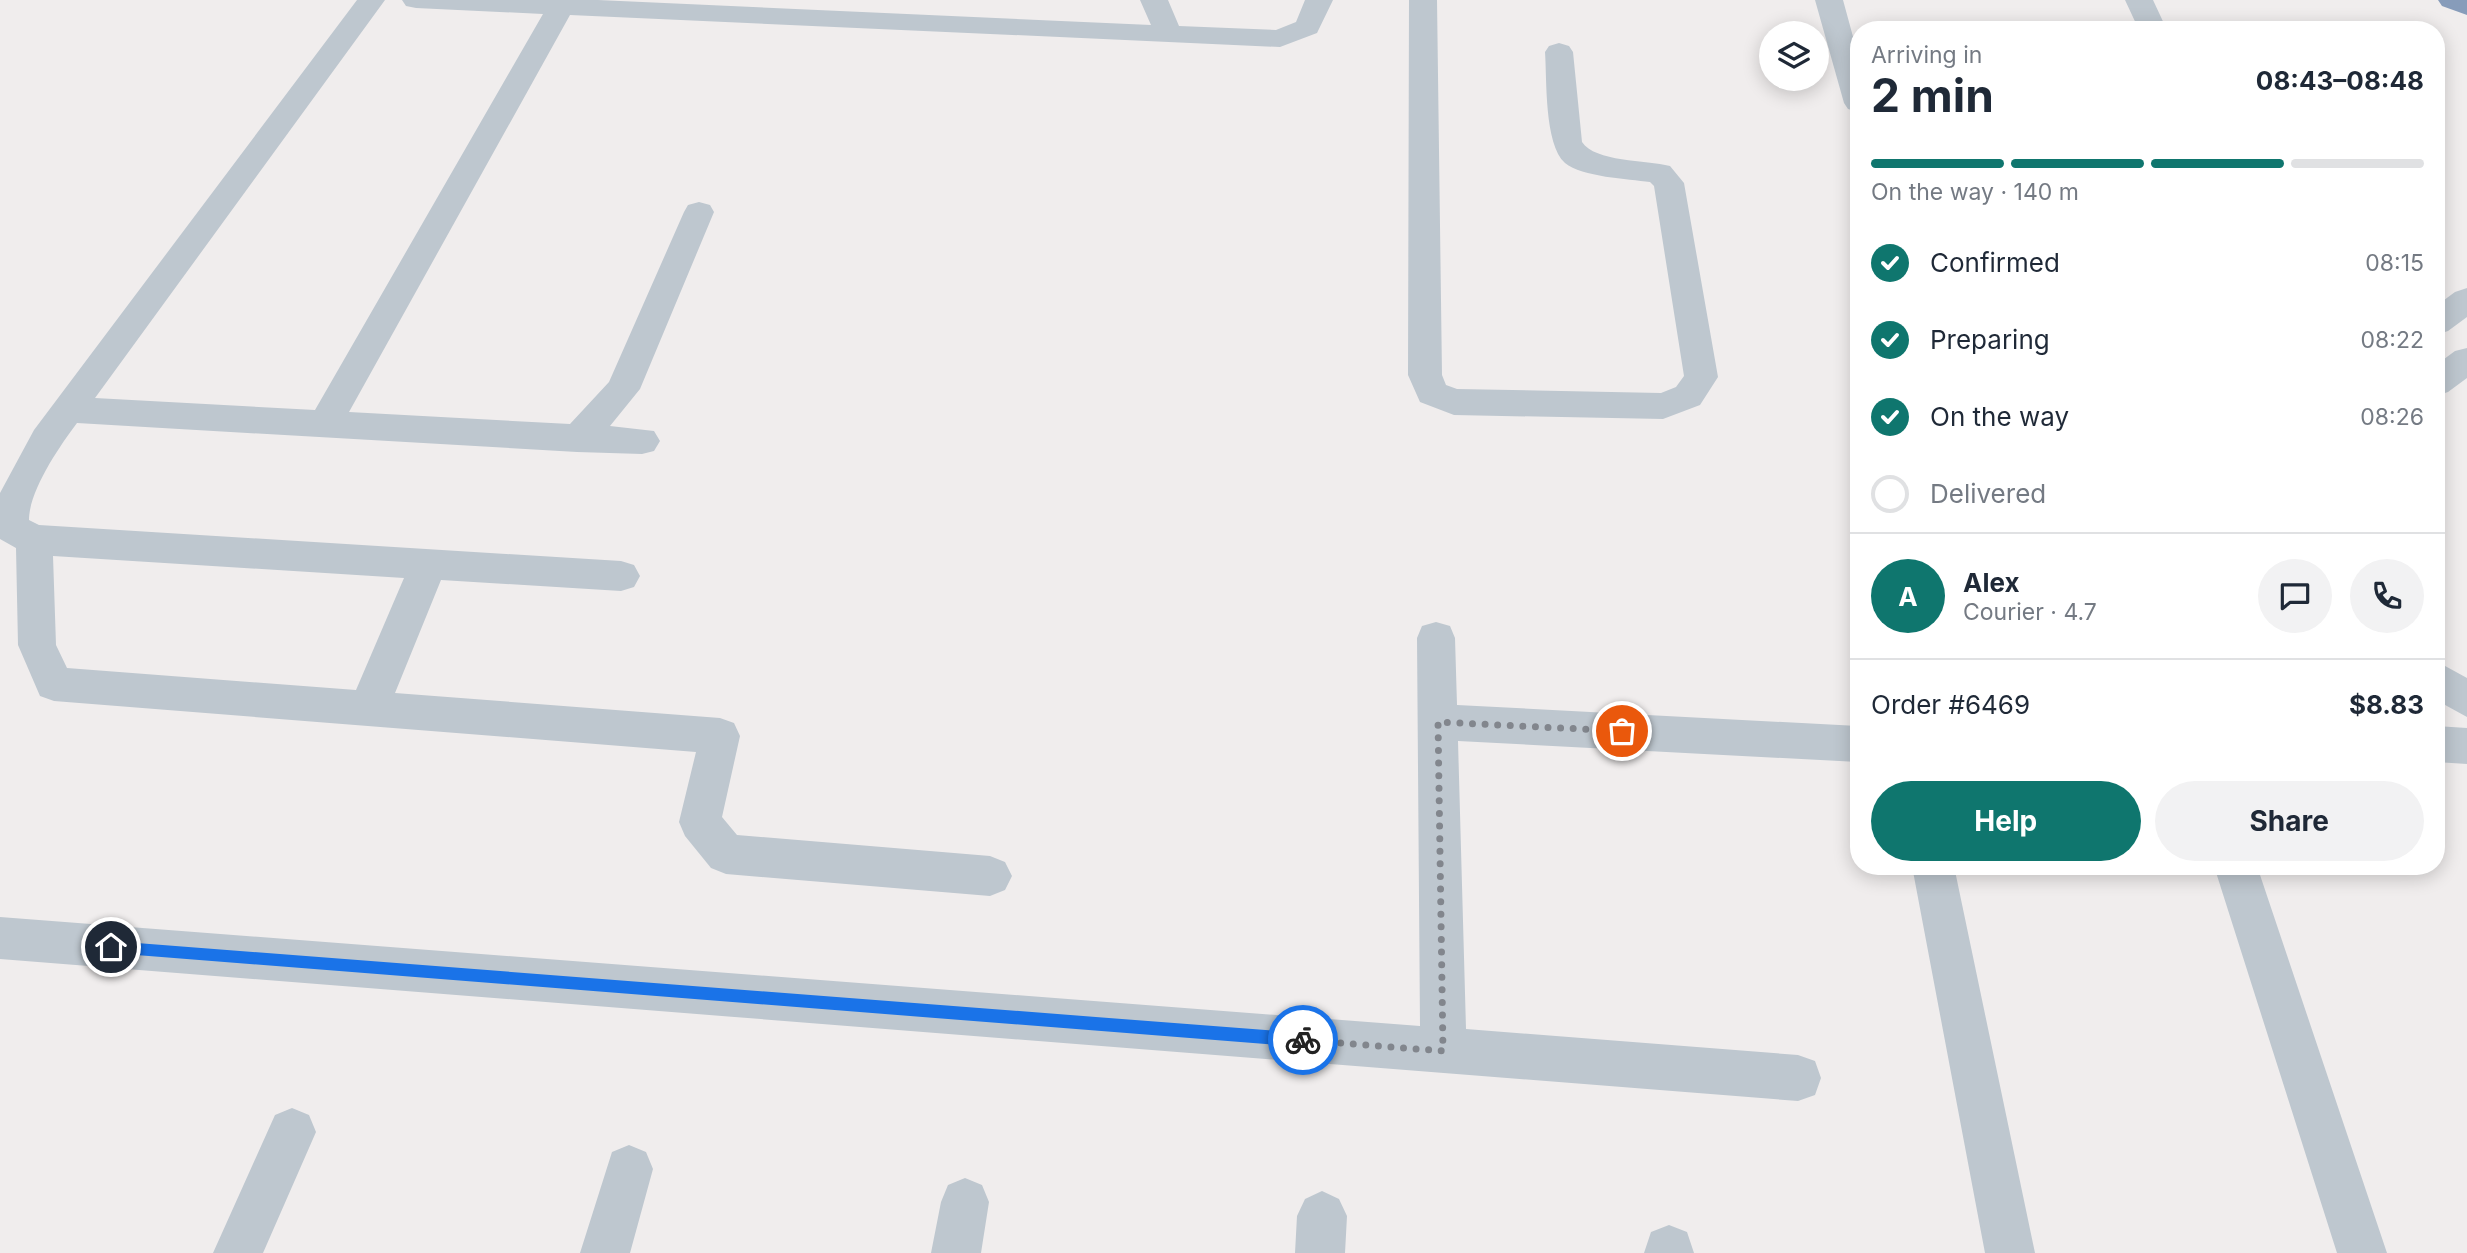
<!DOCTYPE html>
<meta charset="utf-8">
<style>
:root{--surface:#fff;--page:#f2f2f3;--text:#1f2937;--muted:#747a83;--line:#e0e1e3;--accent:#0f766e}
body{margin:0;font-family:Inter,sans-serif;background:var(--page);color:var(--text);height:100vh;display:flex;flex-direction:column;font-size:26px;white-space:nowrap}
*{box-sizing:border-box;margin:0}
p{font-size:23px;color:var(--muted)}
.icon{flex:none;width:38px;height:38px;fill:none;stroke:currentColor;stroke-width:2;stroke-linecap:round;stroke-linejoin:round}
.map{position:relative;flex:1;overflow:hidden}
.details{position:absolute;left:1850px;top:21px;width:595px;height:854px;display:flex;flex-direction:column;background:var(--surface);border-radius:28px;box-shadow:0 4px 18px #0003}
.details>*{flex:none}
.controls{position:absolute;left:1759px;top:21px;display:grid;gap:14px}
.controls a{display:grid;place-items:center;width:70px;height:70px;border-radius:50%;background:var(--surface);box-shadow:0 4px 18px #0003;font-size:35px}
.pin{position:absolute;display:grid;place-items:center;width:60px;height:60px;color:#fff;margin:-30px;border:4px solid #fff;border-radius:50%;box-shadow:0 2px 7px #0007}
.courier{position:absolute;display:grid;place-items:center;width:70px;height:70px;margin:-35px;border:5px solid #1a73e8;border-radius:50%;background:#fff;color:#222;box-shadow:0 2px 9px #0007}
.overview em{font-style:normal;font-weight:700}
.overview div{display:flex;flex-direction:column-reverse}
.overview{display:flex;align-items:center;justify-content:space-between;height:119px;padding:0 21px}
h1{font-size:46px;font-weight:700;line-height:52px}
.bar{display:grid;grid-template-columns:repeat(4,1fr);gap:10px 7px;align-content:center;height:84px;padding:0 21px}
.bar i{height:9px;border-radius:5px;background:var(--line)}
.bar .on{background:var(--accent)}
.bar p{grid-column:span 4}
.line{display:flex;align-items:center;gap:18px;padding:0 21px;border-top:2px solid var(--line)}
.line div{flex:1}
.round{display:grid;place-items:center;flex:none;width:74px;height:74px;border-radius:37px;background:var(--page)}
ol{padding:0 21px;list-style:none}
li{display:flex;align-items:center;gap:21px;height:77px}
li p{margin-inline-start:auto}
li .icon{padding:7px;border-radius:50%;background:var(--accent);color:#fff;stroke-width:4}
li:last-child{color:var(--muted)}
li i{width:38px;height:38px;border:4px solid var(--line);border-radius:50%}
.cta{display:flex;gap:14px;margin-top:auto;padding:14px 21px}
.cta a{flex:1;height:80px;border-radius:42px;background:var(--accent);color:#fff;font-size:28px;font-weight:700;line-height:80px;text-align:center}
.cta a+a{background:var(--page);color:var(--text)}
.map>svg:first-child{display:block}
</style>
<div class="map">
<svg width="2467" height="1253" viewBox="0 0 2467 1253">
<rect width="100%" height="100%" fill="#f0eded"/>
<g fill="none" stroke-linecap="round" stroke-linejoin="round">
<path fill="#bec7cf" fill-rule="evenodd" d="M357,0H385L95,398L315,410L543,14L416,8L406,6L402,0H598L1151,25L1140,0H1168L1179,26L1276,30L1296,22L1305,0H1333L1317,33L1280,47L570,15L349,412L570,424L609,382L684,212L688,205L699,202L710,205L714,212L640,389L610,426L654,431L660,441L654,451L642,454L577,452L77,423C59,447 29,491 29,520L39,525L621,561L634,565L640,576L634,587L621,591L441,580L395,693L720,718L734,723L740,736L722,817L737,835L990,856L1005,862L1012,876L1005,890L990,896L726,874L711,868L685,836L679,822L696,752L54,701L40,696L18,645L16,548L0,539V493L34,430ZM53,556L404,578L356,690L67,668L56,645Z
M1409,0H1437L1442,375L1446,385L1457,389L1661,393L1676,387L1684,376L1654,186L1650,182C1628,179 1582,177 1565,163C1544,144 1547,79 1545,52L1549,46L1559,43L1569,46L1573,52L1582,142C1595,162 1646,160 1670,166L1684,183L1718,377L1700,405L1663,419L1454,415L1420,402L1408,375Z
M1815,0H1843L1858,55V112L1848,109L1844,103Z
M2125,0H2153L2167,30H2139Z
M2467,288V317L2448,331L2436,335V306L2455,292Z
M2467,348V378L2448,392L2436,396V365L2455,351Z
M1436,622L1450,626L1455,638L1457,705L1858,726V762L1458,741L1466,1029L1798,1055L1815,1061L1821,1078L1815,1095L1798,1101L0,959V917L1420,1026L1417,638L1422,626Z
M2436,661L2467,678V717L2436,700Z
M2436,726L2467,728V764L2436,762Z
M1912,866H1954L2035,1253H1985Z
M2214,866H2257L2387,1253H2337Z
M292,1108L309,1115L316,1132L263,1253H213L275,1115Z
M629,1145L646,1152L653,1169L630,1253H580L612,1152Z
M965,1178L982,1185L989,1202L981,1253H931L941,1202L948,1185Z
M1322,1191L1339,1199L1347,1216L1345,1253H1295L1297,1216L1305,1199Z
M1669,1225L1687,1232L1694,1253H1644L1651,1232Z"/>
<path fill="#879cba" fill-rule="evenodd" d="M2438,0H2467V15L2442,6Z"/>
</g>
<path fill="#1a73e8" d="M111,941L1303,1033L1310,1040L1303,1047L111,953L104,947Z"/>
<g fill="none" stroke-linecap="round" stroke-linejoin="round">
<path stroke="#82868d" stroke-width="7" stroke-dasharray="0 12.6" d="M1303,1040L1443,1051L1438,722L1622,731"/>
</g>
</svg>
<div class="controls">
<a><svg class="icon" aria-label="layers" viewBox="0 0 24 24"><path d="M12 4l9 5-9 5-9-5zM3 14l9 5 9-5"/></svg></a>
</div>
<div class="pin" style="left:1622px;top:731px;background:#ea580c"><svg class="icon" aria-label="bag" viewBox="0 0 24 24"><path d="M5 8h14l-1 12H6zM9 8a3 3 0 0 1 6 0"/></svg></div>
<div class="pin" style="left:111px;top:947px;background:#1f2937"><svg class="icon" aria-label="home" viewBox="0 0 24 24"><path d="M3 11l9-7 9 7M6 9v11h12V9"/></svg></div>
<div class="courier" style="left:1303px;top:1040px"><svg class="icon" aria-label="bike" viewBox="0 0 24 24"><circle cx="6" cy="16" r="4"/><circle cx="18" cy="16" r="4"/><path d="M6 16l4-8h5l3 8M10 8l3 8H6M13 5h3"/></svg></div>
<section class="details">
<div class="overview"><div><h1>2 min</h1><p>Arriving in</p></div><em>08:43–08:48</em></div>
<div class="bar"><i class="on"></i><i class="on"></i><i class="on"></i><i></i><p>On the way · 140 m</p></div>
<ol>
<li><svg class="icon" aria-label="check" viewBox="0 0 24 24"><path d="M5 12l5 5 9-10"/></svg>Confirmed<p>08:15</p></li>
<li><svg class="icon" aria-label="check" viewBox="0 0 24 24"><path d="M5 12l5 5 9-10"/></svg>Preparing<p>08:22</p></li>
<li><svg class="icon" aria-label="check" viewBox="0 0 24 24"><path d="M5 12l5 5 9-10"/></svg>On the way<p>08:26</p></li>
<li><i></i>Delivered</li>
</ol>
<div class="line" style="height:126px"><b class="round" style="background:var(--accent);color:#fff">A</b><div><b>Alex</b><p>Courier · 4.7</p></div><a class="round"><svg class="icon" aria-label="chat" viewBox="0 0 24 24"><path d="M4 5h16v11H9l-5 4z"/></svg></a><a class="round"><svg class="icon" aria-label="phone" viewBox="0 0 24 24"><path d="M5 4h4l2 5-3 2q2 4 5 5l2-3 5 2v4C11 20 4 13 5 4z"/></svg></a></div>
<div class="line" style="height:91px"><div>Order #6469</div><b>$8.83</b></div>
<div class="cta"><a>Help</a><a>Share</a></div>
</section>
</div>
